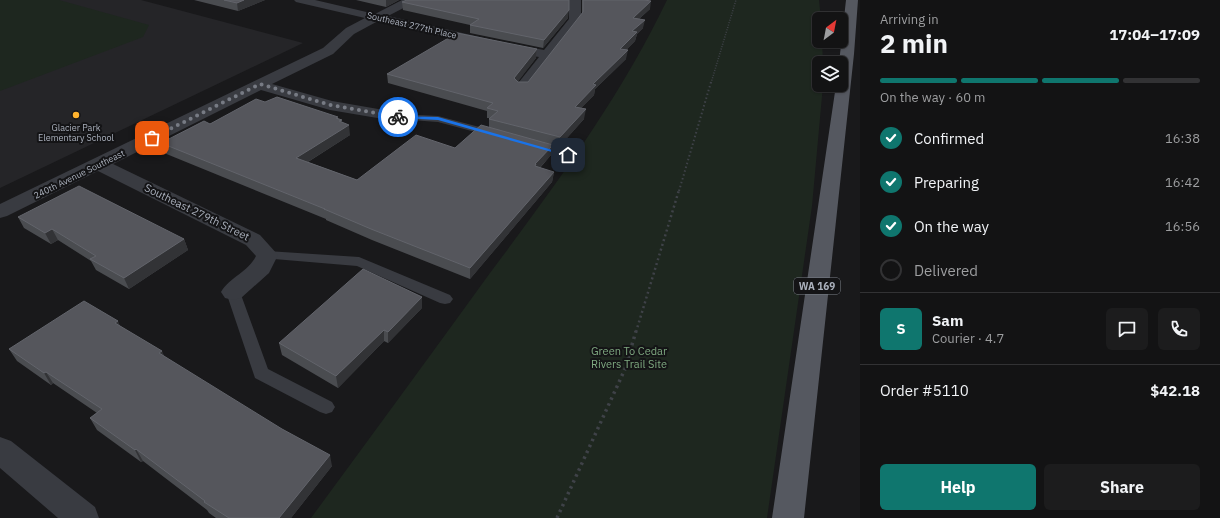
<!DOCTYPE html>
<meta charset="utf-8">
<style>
:root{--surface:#131314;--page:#1c1c1d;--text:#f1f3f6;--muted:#9d9ea0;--line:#323234;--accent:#0f766e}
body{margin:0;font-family:"IBM Plex Sans",sans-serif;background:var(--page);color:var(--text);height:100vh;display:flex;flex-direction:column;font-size:15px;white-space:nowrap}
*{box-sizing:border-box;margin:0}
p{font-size:13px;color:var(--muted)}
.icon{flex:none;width:22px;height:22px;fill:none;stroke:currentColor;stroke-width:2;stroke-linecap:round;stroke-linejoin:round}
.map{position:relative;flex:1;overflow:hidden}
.sheet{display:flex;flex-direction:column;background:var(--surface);width:360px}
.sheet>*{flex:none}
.needle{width:26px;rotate:32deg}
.controls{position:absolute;left:812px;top:12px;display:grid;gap:8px}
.controls a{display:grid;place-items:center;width:36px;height:36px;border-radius:6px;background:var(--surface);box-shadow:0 1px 3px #0004,0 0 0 1px var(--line);font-size:20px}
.pin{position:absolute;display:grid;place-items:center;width:34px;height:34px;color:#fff;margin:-17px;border-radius:8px;box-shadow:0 2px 6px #0006}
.courier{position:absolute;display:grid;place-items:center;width:40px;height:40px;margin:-20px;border:3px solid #1a73e8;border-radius:50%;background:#fff;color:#222;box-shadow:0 1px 5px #0007}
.summary em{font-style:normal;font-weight:800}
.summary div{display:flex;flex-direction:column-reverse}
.summary{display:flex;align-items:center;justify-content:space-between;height:68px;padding:0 20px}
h1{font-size:26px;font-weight:800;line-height:30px}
.bar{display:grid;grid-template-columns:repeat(4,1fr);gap:6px 4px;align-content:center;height:48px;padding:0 20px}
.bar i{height:5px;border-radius:3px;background:var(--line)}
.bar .on{background:var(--accent)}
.bar p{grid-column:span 4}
.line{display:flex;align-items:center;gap:10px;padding:0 20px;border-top:1px solid var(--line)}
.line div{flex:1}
.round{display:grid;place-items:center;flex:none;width:42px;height:42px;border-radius:6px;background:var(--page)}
ol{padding:0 20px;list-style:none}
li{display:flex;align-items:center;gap:12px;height:44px}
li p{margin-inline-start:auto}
li .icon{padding:4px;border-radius:50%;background:var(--accent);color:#fff;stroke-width:4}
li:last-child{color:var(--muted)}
li i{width:22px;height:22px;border:2px solid var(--line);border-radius:50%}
.button{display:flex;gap:8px;margin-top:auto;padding:8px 20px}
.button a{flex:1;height:46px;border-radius:6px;background:var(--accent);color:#fff;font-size:16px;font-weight:800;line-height:46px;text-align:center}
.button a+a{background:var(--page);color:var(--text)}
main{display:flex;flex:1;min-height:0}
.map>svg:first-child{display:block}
</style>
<main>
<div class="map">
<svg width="860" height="518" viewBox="0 0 860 518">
<rect width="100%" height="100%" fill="#19191b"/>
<path fill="#252528" d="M0,0H141L303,43L0,188Z"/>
<path fill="#1e271f" d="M0,0H59L149,25L143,37L0,91Z
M667,0H819L821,19H819V41H822L823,63H819V85H823L812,206L767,518H311C371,436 431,355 490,273C555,186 620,98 667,0Z"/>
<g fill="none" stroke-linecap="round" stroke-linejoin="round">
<path stroke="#3f4248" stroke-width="1.5" stroke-dasharray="1 1.5" stroke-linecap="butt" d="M711,83L736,0"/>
<path stroke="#3f4248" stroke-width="2" stroke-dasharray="1.5 2.5" stroke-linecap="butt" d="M679,191L711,82"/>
<path stroke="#3f4248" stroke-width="2.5" stroke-dasharray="2 3" stroke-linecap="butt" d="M636,332L679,190"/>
<path stroke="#3f4248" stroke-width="3.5" stroke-dasharray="2.5 4" stroke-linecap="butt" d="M557,518L625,369L636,331"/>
<path fill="#393b41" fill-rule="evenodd" d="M401,114L438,116L498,132L499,134L494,137L438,122L397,119L396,117Z
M533,142L572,153L574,155L568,158L529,147L528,145L529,143Z
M267,251L359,257L450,295L453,299L450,303L445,304L440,303L357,266L262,258L260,255L262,252Z
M233,287L238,288L240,292L268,369L332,402L335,407L332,412L326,414L320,412L255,378L226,292L228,288Z"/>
<path fill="#393b41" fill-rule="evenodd" d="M294,0H315L375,14L402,0H417L415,2L388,16L506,43L544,50L569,19V0H581V19L527,90L522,91L517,90L515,87L539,57L506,51L378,21L354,34L333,54L272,84L332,101L407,114L409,117L407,120L401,122L330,110L261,90L113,164L260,235L278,255L269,273L241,298L233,300L225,298L221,292C230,277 248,272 256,256L246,245L98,171L7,216L0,218V204L323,48L346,28L365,18L296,2Z
M0,437L11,441L95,507L99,518H58L0,468Z"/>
<path fill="#555860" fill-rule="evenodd" d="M846,0H858L854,54L804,518H772L836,85H841V63H839Z"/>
</g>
<path fill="#4a4c50" d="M194,0H265L238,11Z
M356,0H399L386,7Z
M582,0H650L649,1L650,9L639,19L643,28L637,34L635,41L626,50V59L595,89L594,95L581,108L584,119L558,148L553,146L551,155L540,168L554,172L552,182L470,279L372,240L326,220V219L164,153L161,143L265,102L338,119L342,122L350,135L308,162L357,180L455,148L489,127V118H487V111L388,83L387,74L537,49L536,58L517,82H528L582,14Z
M402,2L568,18L543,48L470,33V25L403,10Z
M18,217L184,239L188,250L129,289L96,270L91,261L58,240L51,244L24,228Z
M422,308L388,343L384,341L338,388L282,355L279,343Z
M120,326L165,357L332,466L291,518H216L209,513L207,510L143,461L141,462L97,430L90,418L97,413L53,383L51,385L17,361L9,349Z"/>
<path fill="#323336" d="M244,0H265L238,11L237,3Z
M386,0H399L386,7Z
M651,1L650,9L631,26L633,18Z
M569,10L568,18L543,48L544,40Z
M645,20L643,28L637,34L635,41L618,58L620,49L632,31Z
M537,49L536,58L514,87V78Z
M628,50L626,59L595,89L594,95L573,116L575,107L593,84Z
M586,109L584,119L558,148L560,137Z
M342,120L343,129L349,125L350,135L298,168L296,158L339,121Z
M553,145L551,155L535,173V164Z
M554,172L552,182L470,279V268Z
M52,229L58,240L51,244L45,233Z
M184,239L188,250L129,289L124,278Z
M422,297V308L388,343V332Z
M118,321L123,333L115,323Z
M384,330V341L338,388L336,376Z
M162,351L167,362L159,353Z
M46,372L53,383L51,385L44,373Z
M136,449L143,461L141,462L135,450Z
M330,455L332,466L291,518H279Z"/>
<path fill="#55565c" stroke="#62646b" d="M224,0H244L237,3Z
M407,0H569V10L544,40L470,25L479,19L402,2Z
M583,0H644L651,1L633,18L645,20L632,31L637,32L620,49L628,50L593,84L596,85L575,107L586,109L560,137L489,119L498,111L487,108L493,103L387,74L457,33L537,49L514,78L518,82H528L583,12Z
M277,97L338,117L336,118L342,120L339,121L349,125L296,158L357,180L416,135L455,148L481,125L553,145L535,164H536L535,166L554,172L470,268L371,229L324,209H325L161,143L204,121L210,124L256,99L265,102Z
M79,186L184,239L124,278L90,259L96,256L52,229L45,233L18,217Z
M363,269L422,297L388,332L384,330L336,376L279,343Z
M84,301L118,321L115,323L162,351L159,353L282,429L330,455L279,518H229L204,502L205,501L136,449L135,450L90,418L102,409L46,372L44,373L9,349Z"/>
<path fill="#1a73e8" d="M396,116L438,117L570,155L566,156L438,120L398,118Z"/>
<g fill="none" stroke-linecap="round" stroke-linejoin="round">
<path stroke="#777b84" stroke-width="4" stroke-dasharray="0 7.2" d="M152,138L260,84L330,105L398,117"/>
</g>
<circle fill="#ffb22d" stroke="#141416" stroke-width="1.5" cx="76" cy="115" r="4"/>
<g text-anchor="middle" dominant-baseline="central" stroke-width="4" stroke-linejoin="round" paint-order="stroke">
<g font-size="9" fill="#aab0bc" stroke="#141416">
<text transform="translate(412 25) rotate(13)">Southeast 277th Place</text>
<text transform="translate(79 174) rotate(-26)">240th Avenue Southeast</text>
</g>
<g font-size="9" fill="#aab0bc" stroke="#141416">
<text x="76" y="127">Glacier Park<tspan x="76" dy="10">Elementary School</tspan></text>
</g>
<rect fill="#141416" stroke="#7d818a" stroke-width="1" x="794" y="278" width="46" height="16" rx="3"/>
<g font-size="10" font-weight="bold" fill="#aab0bc">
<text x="817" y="286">WA 169</text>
</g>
<g font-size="11" fill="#aab0bc" stroke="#141416">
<text transform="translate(197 212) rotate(26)">Southeast 279th Street</text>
</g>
<g font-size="11" fill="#7fa981" stroke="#141416">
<text x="629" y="351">Green To Cedar<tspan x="629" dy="13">Rivers Trail Site</tspan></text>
</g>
</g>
</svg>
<div class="controls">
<a><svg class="needle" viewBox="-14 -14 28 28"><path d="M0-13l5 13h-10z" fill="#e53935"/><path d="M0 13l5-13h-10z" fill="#9d9ea0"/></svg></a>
<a><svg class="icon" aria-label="layers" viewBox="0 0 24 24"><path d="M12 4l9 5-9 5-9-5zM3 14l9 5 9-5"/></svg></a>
</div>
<div class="pin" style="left:152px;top:138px;background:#ea580c"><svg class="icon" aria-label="bag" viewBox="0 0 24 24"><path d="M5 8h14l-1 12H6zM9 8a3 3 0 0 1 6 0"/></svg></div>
<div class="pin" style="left:568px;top:155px;background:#1f2937"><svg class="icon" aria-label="home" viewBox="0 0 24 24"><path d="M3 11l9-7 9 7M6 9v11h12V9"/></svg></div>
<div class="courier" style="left:398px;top:117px"><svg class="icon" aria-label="bike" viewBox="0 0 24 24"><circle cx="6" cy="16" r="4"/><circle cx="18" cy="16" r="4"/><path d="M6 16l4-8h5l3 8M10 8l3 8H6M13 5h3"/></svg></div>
</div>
<section class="sheet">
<div class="summary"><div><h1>2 min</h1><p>Arriving in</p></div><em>17:04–17:09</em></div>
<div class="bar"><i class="on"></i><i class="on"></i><i class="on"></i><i></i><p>On the way · 60 m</p></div>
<ol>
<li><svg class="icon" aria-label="check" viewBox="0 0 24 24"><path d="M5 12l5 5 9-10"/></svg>Confirmed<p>16:38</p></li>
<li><svg class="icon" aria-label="check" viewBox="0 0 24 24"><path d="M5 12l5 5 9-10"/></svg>Preparing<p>16:42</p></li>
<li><svg class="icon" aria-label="check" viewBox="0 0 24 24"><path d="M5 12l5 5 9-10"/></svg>On the way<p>16:56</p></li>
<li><i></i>Delivered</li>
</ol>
<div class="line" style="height:72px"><b class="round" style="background:var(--accent);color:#fff">S</b><div><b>Sam</b><p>Courier · 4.7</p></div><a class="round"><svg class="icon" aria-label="chat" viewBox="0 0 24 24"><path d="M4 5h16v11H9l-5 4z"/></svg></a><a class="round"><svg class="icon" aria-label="phone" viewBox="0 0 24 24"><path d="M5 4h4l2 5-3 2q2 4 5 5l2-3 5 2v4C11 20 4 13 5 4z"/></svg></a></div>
<div class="line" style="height:52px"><div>Order #5110</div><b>$42.18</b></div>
<div class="button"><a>Help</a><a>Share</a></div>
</section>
</main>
